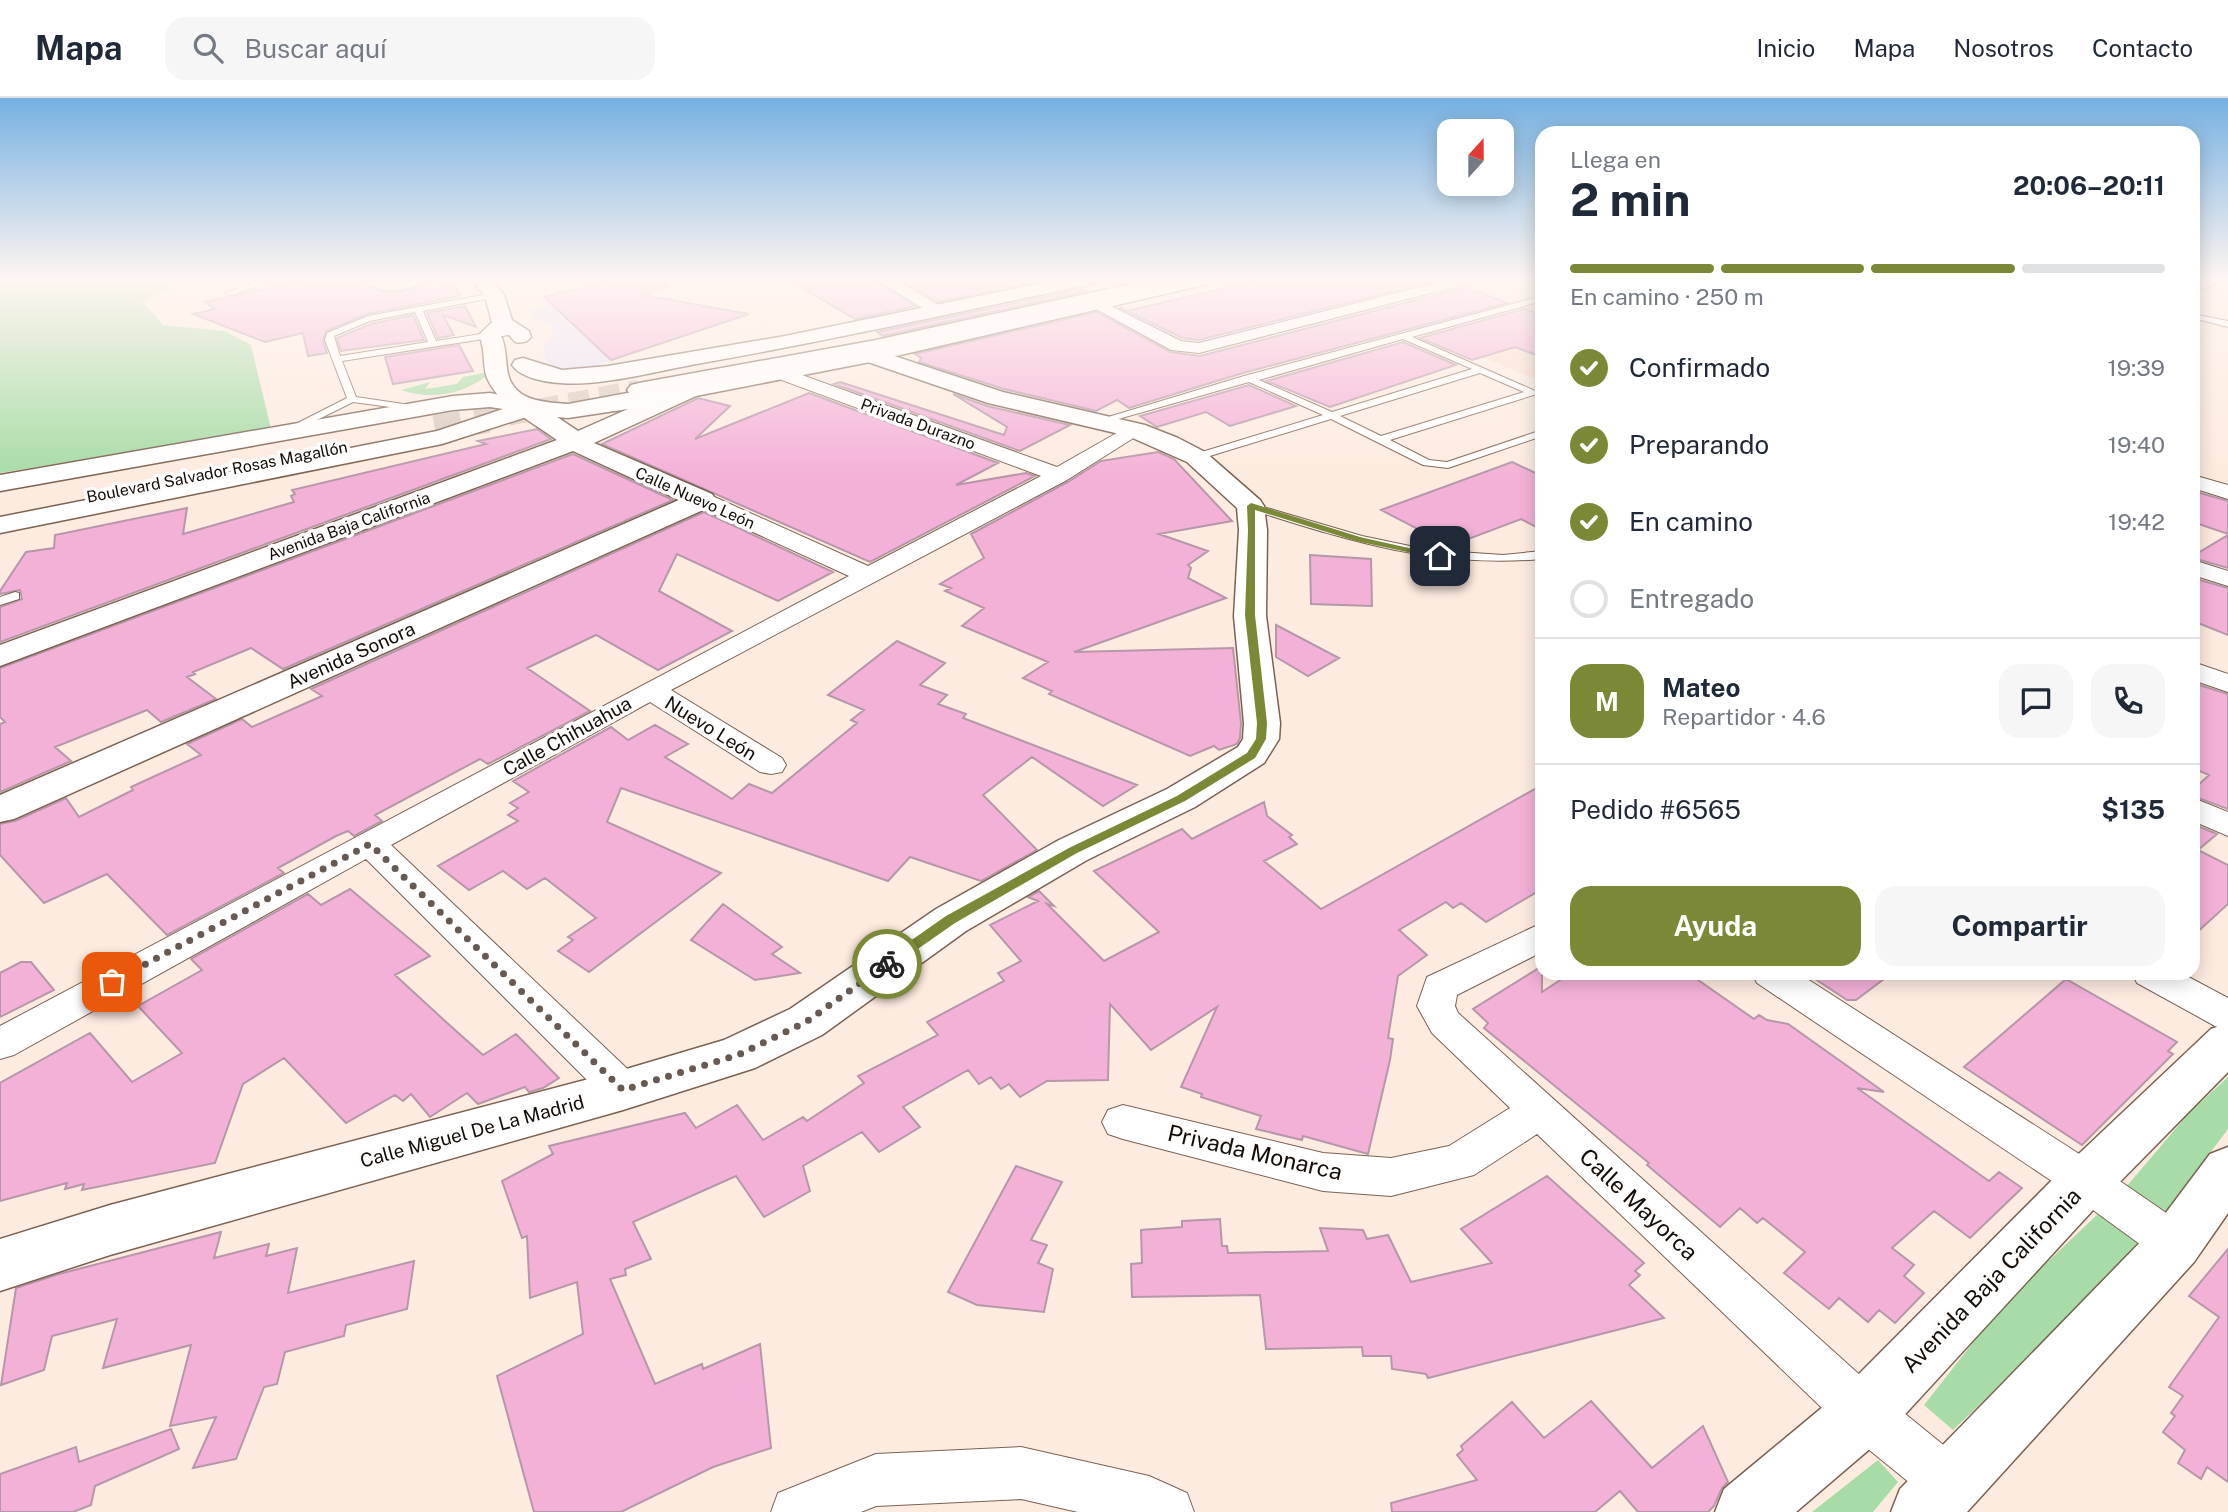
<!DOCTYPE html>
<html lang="es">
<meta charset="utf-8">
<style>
:root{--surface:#fff;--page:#f6f6f7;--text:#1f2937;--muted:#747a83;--line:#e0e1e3;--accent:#7b8836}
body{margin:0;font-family:"Public Sans",sans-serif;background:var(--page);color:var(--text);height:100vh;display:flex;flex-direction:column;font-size:26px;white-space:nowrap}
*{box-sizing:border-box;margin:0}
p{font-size:23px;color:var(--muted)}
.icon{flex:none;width:38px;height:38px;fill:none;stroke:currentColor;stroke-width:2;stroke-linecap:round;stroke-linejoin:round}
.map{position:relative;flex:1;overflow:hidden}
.drawer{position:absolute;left:1535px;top:28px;width:665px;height:854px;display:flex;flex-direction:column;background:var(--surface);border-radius:21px;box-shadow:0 4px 18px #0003}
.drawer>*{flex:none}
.needle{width:46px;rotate:21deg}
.buttons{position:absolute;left:1437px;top:21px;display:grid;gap:14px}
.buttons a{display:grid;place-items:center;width:77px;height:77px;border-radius:14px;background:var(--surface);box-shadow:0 4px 18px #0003;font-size:35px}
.pin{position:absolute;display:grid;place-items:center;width:60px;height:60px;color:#fff;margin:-30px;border-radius:14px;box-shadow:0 4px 10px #0006}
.courier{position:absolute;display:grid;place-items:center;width:70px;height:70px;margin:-35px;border:5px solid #7b8836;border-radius:50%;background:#fff;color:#222;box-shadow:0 2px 9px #0007}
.head em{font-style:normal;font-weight:700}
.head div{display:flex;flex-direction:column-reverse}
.head{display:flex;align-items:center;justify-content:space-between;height:119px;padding:0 35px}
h1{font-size:46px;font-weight:700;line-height:52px}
.bar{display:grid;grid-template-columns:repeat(4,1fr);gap:10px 7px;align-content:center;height:84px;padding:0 35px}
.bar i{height:9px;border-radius:5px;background:var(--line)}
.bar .selected{background:var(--accent)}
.bar p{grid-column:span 4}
.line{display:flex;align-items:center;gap:18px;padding:0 35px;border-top:2px solid var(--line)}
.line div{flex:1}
.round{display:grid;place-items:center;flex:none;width:74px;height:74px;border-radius:21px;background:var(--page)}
ol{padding:0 35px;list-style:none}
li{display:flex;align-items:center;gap:21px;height:77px}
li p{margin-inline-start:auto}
li .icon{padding:7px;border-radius:50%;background:var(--accent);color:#fff;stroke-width:4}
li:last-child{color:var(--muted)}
li i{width:38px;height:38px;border:4px solid var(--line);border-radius:50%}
.action{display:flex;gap:14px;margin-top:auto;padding:14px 35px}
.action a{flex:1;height:80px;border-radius:21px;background:var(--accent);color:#fff;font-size:28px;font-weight:700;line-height:80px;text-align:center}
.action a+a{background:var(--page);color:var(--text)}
header{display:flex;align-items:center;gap:42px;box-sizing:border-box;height:98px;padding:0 35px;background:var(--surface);border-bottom:2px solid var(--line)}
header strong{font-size:33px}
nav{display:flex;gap:38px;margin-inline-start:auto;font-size:24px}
.search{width:490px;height:63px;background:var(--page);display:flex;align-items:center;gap:18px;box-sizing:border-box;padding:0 24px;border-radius:21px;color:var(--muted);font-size:26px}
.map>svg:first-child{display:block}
</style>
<header>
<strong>Mapa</strong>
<div class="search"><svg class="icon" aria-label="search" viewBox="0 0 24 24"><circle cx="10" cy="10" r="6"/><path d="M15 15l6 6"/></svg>Buscar aquí</div>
<nav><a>Inicio</a><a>Mapa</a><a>Nosotros</a><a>Contacto</a></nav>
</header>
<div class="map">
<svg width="2228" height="1414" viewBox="0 0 2228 1414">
<rect width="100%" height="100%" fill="#feebdf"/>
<path fill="#fbdcc9" d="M1542,194V284L1411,230Z"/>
<path fill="#e8e1f7" d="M605,201L669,205L672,202L744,218L571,276L546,266L543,248L554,237L549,226L534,222L527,211Z"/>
<path fill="#a7dca6" d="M0,180H165L172,190L142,203L163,227L224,233L251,247L271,331L0,375Z
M483,275L487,277L485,279C461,297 430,302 401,292L430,284L425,291L457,286L463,279Z
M2228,979V1031L2165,1115L2126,1089L2189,1015Z
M2100,1114L2139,1143L2053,1238L1953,1332L1924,1307L2004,1205Z
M1878,1362L1898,1384L1873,1414H1812Z"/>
<path fill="#f4b1d8" stroke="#b697a9" stroke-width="2" d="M314,180H359L374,192L392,195L418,189L426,185L427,180H431L432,191L454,186L460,198L367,216L326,233L323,243L327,255L308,258L303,235L265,244L193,216L215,211L205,204Z
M620,180H665L668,188L643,197L749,216L611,262L544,199Z
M785,180H872L915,208L855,221Z
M897,180H1055L938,204Z
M1267,180H1446L1199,242L1182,240L1119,209L1127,213Z
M1466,189L1507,205L1243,275L1129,310L1117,302L1096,313L1004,291L919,264L921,260L915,256L1097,214L1170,254L1200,258Z
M1083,191L1087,193L883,238L877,234Z
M465,208L476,229L443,217L454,237L438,240L427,215Z
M1524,211L1542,217V259L1515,249L1472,262L1420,240Z
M413,217L424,242L341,253L337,240L371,226Z
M1403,244L1456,267L1330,309L1267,283Z
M459,247L473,273L393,286L385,259Z
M840,284L1004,337L1007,329L953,296L987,308L1070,327L1020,353L834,286Z
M1249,287L1296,308L1230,328L1206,314L1157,329L1140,318Z
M809,295L998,365L956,387L1026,375L1035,378L870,464L602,346L698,300L730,308L695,341Z
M537,331L551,341L0,544V509L22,501L20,492L0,496V493L26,454L54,450L55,437L187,410L183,436L294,404L291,398L295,396L292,392L486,346L478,343Z
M1158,354L1174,361L1232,423L1159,436L1208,453L1188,467L1191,470L1188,480L1226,500L1074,554L1233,550L1241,625L1240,640L1237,646L1219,652L1214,648L1190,658L1049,596L1052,593L1023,580L1048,564L962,528L984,510L945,493L951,490L940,486L984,460L971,436L1068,384L1101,363Z
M573,356L673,402L283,571L251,550L193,574L195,576L187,579L216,601L161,624L147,612L55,649L71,663L0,694V626L5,624L0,619V570Z
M1512,364L1542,378V432L1521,421L1450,448L1381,412Z
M2193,393L2228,403V436L2193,424Z
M704,414L833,474L778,503L677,456L659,493L732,533L658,572L596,537L527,570L590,613L488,666L480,661L375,717L382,723L354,738L348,733L336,738L278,770L284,775L167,837L107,776L44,805L0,757V726L15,723L66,700L79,719L133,692L131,689L201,657L187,646L242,621L252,629L322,598L311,591Z
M2228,437V470L2193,460V458Z
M1310,457L1371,461L1372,508L1311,506Z
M2193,480L2228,490V537L2193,523Z
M1276,527L1339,560L1308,578L1276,559Z
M897,543L945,565L920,587L947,597L938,606L966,616L963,620L1137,687L1103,708L1032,659L983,697L1037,752L981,783L910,759L888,783L621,690L607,724L721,775L589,874L558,853L573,842L568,839L596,820L545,780L527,791L503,773L469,792L438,768L518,723L508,717L518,710L510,705L529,694L513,683L611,629L628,642L655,627L688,646L665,659L732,701L749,686L772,695L857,625L851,622L864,612L828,597Z
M2193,585L2228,596V711L2193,698V692L2209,677L2193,670Z
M1542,687V791L1486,824L1461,805L1453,810L1446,804L1399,832L1427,857L1398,878L1388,940L1393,941L1390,962L1368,1056L1303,1038L1302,1042L1256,1031L1261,1018L1201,999L1202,996L1181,989L1217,909L1151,952L1110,906L1108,982L1047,983L1020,999L1009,986L1001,991L991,979L979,986L968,972L903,1009L920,1029L879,1054L862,1034L803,1068L810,1093L764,1119L736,1078L633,1124L651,1161L625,1171L626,1177L610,1181L655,1286L702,1266L703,1271L760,1246L771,1350L713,1369L621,1414H534L497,1278L583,1236L577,1184L530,1200L527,1138L522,1140L502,1083L553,1056L549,1048L685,1015L696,1030L737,1007L763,1042L803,1019L807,1023L864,985L858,978L938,937L927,924L1004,883L998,875L1021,863L990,827L1038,803L1028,799L1039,793L1054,808L1047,806L1104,863L1159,834L1094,773L1182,731L1192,741L1264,704L1267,718L1292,737L1289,739L1297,746L1264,763L1321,811Z
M2193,726L2217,736L2198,752L2228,767V806L2193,838Z
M350,791L430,858L395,877L445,923L483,957L516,936L559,980L543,990L529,994L525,989L478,1006L467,995L430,1019L411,996L403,1003L395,997L346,1025L284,960L243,986L215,1065L82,1092L84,1086L65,1091L67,1085L0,1103V985L90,935L132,984L182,955L138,908L202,872L191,861L308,796L321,807Z
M723,806L782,849L772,856L800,875L755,882L691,842Z
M21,864H31L54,892L0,919V875Z
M1542,868V894L1571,875H1688L1754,921L1759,917L1767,922L1788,926L1884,994L1857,990L1989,1083L1999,1074L2022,1090L1970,1140L1934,1113L1892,1150L1914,1167L1904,1178L1924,1195L1895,1225L1879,1212L1868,1224L1839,1200L1829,1211L1784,1175L1805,1154L1763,1120L1757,1125L1740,1110L1720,1129L1647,1067L1649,1065L1484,930L1488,925L1473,911Z
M1806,875H1892L1856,902H1847Z
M2066,881L2177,944L2168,953L2173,956L2082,1047L1964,969Z
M1016,1068L1062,1084L1031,1142L1047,1147L1038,1165L1053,1171L1044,1214L977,1207L948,1194Z
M1547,1078L1644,1165L1635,1173L1640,1177L1629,1187L1664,1220L1428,1280L1426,1276L1392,1271L1391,1258H1363L1362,1249L1266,1251L1260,1197L1132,1199L1131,1166L1142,1165L1141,1132L1182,1129V1123L1220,1121L1222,1148H1227L1228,1155L1328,1153L1320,1130L1363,1132L1367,1141L1388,1137L1411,1184L1492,1165L1461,1131Z
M221,1134L214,1160L269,1146L266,1158L297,1150L288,1195L414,1163L407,1211L346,1227L344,1238L285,1254L277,1286L264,1289L236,1361L193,1370L216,1319L170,1328L191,1247L103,1270L117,1221L52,1238L44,1272L1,1287L16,1190L59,1176Z
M2228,1151V1384L2207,1369L2201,1381L2178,1365L2185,1352L2163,1334L2175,1318L2171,1315L2183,1298L2169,1289L2219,1219L2189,1198Z
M1591,1303L1652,1370L1703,1328L1728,1384L1722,1390L1714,1408L1708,1414H1638L1620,1393L1595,1414H1392L1391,1405L1477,1382L1457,1357L1463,1352L1461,1348L1512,1304L1544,1340Z
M171,1331L179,1351L95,1388L91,1407L73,1414H0V1376L76,1349L79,1364Z"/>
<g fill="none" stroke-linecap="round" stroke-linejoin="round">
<path stroke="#dbcabe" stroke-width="21" stroke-dasharray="21 10" stroke-linecap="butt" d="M478,323L639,292"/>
<path stroke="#dbcabe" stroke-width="27" stroke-dasharray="27 14" stroke-linecap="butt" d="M435,331L488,321"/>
<defs>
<path id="service" d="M268,180H279L232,197L225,195Z
M361,180C372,179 380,188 393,188C405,187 415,180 425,180V183C406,195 378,197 361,180Z
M1524,180L1542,182V187L1525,182Z
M2221,180H2228V182L2193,194V189Z
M494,195L497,199L423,213L436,243L519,230L522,231V235L342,263L356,299L417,308L420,309V313L353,304L291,335L282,333L347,300L325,242L327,235L368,218ZM415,214L428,244L340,258L334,238L370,223Z
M1542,198V203L1412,239L1540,295L1390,342L1429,362L1447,364L1542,332V338L1448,370L1423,367L1331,321L1200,361H1192V357L1323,317L1249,284L1104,325L1095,323L1244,278ZM1403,241L1472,271L1332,314L1259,282ZM1480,275L1524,294L1381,338L1340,318Z
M2193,216L2228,223V229L2193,220Z
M1250,405L1362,438L1429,452L1503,457L1542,453V461C1431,470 1350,443 1246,410L1244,408Z
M15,494L19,495V501L0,507V499Z"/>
<path id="minor" d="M874,180H893L948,213L946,217H934Z
M1455,180H1480L1477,183L1199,255L1171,252L1087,206L1095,201L1101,203L1181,243L1199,245Z
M777,268L1057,369L1129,328H1143L1146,332L1067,382L671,592L782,660L786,667L782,674L771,676L760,674L650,604L391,747L637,980L643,992L637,1004L623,1008L609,1004L366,761L14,957L0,961V928L849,478L694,407L691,402L694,397H710L868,468L1041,378L771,278L768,274L771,270Z
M2193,377L2228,387V401L2193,390Z
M2193,462L2228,473V488L2193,477Z
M2193,564L2228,576V594L2193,582Z
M2193,700L2228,714V738L2193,723Z
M1542,825V854L1457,897L1455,908L1458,915L1882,1297L1968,1367L1976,1385L1968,1403L1950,1411L1932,1403L1846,1333L1537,1036L1474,1077L1391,1098L1323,1093L1123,1041L1108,1036L1102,1024L1108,1012L1123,1007L1323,1055L1391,1060L1449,1048L1510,1010L1432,935L1417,908L1427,879Z
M1752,875H1798L2101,1070L2191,1132L2197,1146L2191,1160L2175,1166L2159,1160L2071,1096L1757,885Z
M2132,875H2181L2228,900V933L2215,928L2137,885Z
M1021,1349L1149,1378L1187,1395L1194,1414H1078L1021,1401L876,1408L861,1414H771L778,1395L876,1356Z"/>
<path id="tertiary" d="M870,250L1003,294L1145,327L1178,340L1205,354L1260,402L1264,408L1267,432L1266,518L1280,625L1279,641L1264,665L1195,709L1087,762L966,833L822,937L755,970L623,1012L110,1157L0,1193V1141L110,1107L623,972L724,942L790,911L936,811L1059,742L1167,691L1238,649L1243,641L1244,625L1234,518L1239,432L1237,410L1187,364L1128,338L988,305L862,262L859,257L862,252Z
M2228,925V974L2105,1099L1886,1337L1796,1414H1715L1724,1391L1842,1293L2067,1067L2211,931Z
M2228,1049V1115L2194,1164L1967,1414H1891L1900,1391L2156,1128L2210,1056Z"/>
<path id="secondary" d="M470,180H489L504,197L512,222L529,233L531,239L527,243C510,248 516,240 505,234L501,238C507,251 505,262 508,276C515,304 545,304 568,306L870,250L1185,180H1217L1208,186L870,264L696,298L594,345L712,396L716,402L712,408L14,721L0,724V697L679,402L573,353L0,568V547L557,342C533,324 500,309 487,280C482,267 486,252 479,237L492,224L485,198ZM628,311L578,333L557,319L568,320Z
M1066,180H1101L1092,186C962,213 833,242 702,265C661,272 600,289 560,285C545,284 521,280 512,267L515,262L523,260L562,272L608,268L785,238Z"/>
<path id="trunk" d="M1158,180H1191L1182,186L876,254L639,299L631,297L627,292L631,287L639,285L876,242Z
M490,295L539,305L543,310L539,315L442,346L0,435V419L437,333L503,311L490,309L453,312L0,393V377L453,298Z"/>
</defs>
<use href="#service" stroke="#7c6150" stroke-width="2"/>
<use href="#minor" stroke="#7c6150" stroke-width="2"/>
<use href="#tertiary" stroke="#7c6150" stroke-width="3"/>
<use href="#secondary" stroke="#7c6150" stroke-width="3"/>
<use href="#trunk" stroke="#7c6150" stroke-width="3"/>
<use href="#service" fill="#fff" fill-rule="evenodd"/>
<use href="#minor" fill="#fff" fill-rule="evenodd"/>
<use href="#tertiary" fill="#fff" fill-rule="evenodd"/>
<use href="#secondary" fill="#fff" fill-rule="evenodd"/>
<use href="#trunk" fill="#fff" fill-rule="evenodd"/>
</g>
<linearGradient id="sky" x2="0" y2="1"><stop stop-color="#76b1e2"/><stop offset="0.48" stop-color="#fff6f1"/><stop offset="1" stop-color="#fff6f1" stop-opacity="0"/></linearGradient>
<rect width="2228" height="378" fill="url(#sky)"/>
<path fill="#7b8836" d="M1251,405L1360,439L1444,458L1440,461L1356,443L1255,412V517L1267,625L1266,641L1255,660L1185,703L1077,755L955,825L892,869H883V862L946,818L1069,750L1177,698L1247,655L1256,641L1257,625L1245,517L1248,432L1247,408Z"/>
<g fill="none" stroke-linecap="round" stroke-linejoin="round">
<path stroke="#675a52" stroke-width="7" stroke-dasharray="0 12.6" d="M112,884L370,746L623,992L738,957L806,924L887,866"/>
</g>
<g text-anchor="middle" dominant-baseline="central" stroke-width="7" stroke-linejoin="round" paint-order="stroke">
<g font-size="16" fill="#160c06" stroke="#fdfdfd">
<text transform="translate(918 326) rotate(20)">Privada Durazno</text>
<text transform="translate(217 374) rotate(-11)">Boulevard Salvador Rosas Magallón</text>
<text transform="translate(695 400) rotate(24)">Calle Nuevo León</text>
<text transform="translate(349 428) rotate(-20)">Avenida Baja California</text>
</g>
<g font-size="19" fill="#160c06" stroke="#fdfdfd">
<text transform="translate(351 557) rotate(-24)">Avenida Sonora</text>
<text transform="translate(711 630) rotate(32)">Nuevo León</text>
<text transform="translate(567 638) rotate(-29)">Calle Chihuahua</text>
<text transform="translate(472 1033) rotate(-15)">Calle Miguel De La Madrid</text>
</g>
<g font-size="23" fill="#160c06" stroke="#fdfdfd">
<text transform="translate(1255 1054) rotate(13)">Privada Monarca</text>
<text transform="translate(1639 1106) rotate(43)">Calle Mayorca</text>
<text transform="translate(1991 1182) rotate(-46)">Avenida Baja California</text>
</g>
</g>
</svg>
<div class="buttons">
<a><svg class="needle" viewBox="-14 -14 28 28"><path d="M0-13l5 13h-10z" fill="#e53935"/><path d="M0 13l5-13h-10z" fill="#747a83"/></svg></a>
</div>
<div class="pin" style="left:112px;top:884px;background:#ea580c"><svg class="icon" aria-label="bag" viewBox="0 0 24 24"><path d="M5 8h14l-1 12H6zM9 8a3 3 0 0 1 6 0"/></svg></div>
<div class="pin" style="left:1440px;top:458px;background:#1f2937"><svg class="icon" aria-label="home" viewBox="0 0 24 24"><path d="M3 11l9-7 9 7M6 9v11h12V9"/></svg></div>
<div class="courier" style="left:887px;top:866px"><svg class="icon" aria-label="bike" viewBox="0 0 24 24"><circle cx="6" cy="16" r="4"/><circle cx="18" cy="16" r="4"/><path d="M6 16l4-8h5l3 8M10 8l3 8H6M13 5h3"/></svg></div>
<section class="drawer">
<div class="head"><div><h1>2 min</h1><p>Llega en</p></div><em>20:06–20:11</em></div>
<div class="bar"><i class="selected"></i><i class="selected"></i><i class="selected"></i><i></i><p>En camino · 250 m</p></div>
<ol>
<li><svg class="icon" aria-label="check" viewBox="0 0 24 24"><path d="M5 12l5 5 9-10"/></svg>Confirmado<p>19:39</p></li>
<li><svg class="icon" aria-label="check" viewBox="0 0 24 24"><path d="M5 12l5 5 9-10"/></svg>Preparando<p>19:40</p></li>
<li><svg class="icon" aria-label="check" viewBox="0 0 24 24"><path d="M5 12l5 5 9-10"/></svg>En camino<p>19:42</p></li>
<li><i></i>Entregado</li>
</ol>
<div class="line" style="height:126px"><b class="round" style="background:var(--accent);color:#fff">M</b><div><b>Mateo</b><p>Repartidor · 4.6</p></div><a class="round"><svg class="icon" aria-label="chat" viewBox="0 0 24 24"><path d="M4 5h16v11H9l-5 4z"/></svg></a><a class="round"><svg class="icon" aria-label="phone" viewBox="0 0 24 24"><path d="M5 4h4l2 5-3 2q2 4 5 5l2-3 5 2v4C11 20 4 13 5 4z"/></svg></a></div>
<div class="line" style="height:91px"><div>Pedido #6565</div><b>$135</b></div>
<div class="action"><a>Ayuda</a><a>Compartir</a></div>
</section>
</div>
